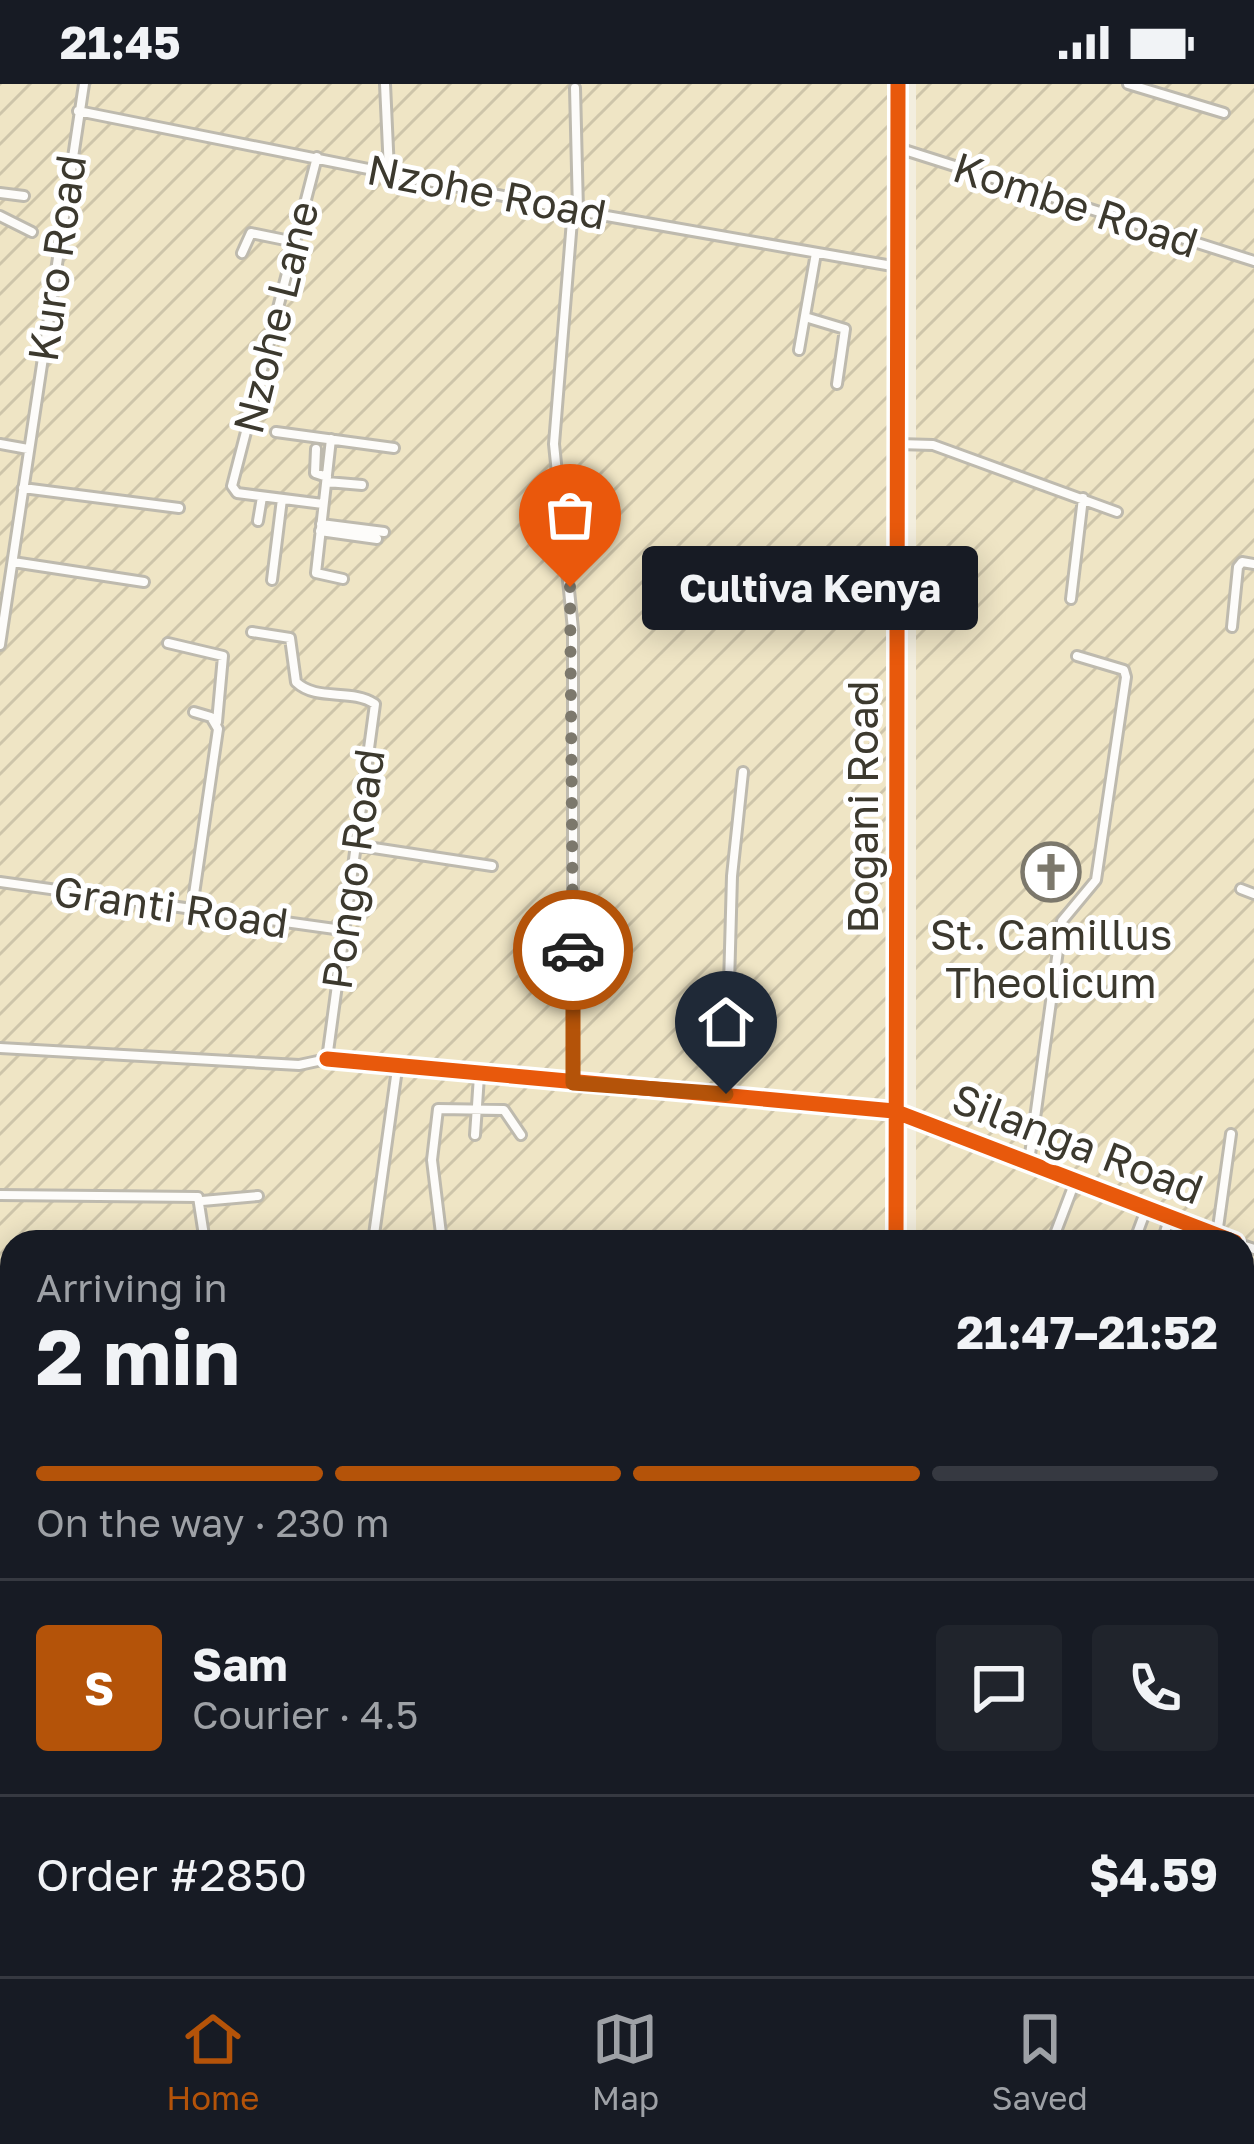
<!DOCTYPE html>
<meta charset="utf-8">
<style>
:root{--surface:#171b24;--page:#20242c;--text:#f1f3f6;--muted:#9ea1a6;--line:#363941;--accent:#b45309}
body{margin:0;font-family:"Golos Text",sans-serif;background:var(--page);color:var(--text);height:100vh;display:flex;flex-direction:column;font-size:45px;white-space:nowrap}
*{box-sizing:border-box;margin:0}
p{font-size:39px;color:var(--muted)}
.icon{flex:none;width:66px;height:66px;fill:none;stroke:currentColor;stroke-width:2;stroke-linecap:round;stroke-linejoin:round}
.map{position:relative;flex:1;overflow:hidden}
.panel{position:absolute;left:0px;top:1146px;width:1254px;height:747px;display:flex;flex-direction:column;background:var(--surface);border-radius:36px 36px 0 0;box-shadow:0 6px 30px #0003}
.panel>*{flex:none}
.pin{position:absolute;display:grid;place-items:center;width:102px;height:102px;color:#fff;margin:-123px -51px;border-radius:50% 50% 50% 0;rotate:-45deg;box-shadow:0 0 12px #0007}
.pin .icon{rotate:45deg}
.courier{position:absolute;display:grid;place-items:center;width:120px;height:120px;margin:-60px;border:9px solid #b45309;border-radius:50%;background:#fff;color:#222;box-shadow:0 3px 15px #0007}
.bubble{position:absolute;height:84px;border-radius:12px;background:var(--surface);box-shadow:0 6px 30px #0003;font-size:39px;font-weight:700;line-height:84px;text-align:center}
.overview em{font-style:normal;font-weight:700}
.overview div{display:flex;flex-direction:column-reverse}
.overview{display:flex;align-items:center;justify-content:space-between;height:204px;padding:0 36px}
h1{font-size:78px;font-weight:700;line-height:90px}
.bar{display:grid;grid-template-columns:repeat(4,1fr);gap:18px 12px;align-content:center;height:144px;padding:0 36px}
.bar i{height:15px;border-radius:9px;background:var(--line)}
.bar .current{background:var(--accent)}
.bar p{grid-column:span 4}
.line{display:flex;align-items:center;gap:30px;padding:0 36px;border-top:3px solid var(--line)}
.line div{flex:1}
.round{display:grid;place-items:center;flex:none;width:126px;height:126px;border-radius:12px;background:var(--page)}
.status{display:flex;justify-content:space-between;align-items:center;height:84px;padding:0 60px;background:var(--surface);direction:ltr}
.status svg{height:33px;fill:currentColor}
.dock{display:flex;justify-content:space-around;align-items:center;height:168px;border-top:3px solid var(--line);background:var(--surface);font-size:33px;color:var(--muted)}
.dock a{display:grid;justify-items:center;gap:6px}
.dock .current{color:var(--accent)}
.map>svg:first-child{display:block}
</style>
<div class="status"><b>21:45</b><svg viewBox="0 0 49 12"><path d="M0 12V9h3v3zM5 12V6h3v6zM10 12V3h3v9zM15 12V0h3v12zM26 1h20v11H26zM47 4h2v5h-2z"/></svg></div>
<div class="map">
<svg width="1254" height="1892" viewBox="0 0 1254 1892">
<defs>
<pattern id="grass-dots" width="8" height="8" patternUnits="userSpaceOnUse" patternTransform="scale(3)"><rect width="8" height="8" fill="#efe5c5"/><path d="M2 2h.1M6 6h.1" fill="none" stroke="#cec5aa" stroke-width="1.8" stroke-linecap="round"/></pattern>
<pattern id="garden-furrows" width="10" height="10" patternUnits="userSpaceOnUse" patternTransform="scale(3)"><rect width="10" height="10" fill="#efe5c5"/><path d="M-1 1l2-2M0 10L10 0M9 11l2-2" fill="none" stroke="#cec5aa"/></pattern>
</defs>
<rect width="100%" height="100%" fill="#f3eede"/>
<path fill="url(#grass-dots)" d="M1242,1847L1254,1851V1892H909V1881H1242Z"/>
<path fill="url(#garden-furrows)" d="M0,0H890L886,1158H12V1526H0Z
M916,0H1254V1614L1242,1610V1158H916Z
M0,1554H12V1881H884V1892H0Z"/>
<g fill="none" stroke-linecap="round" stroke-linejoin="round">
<defs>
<path id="minor" d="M385,0L389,87
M1128,0L1224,29
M575,4L578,127
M78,27L578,127L898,183
M898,64L1254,177
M317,73L232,402L237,409L323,420
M0,109L24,112
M0,132L32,148
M242,169L251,149L295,158
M805,233L845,245L837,300
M799,266L816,169
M276,348L394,364
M331,355L316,489L343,495
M0,360L28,365
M898,360L933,361L1117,428
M316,365L315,389L327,393
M327,398L362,401
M23,404L179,424
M258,437L262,413
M321,440L384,448
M320,447L377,455
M13,478L144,498
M272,496L282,415
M1071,515L1083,414
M1232,543L1238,483L1242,478L1254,480
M252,548L290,554L296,598C317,618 351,604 375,620L327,975
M168,559L223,572L217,638
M0,561L84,0
M354,761L492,782
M0,798L342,846
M1241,805L1254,810
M192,824L218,645L211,633L194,628
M0,964L299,981L327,975
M327,975L894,1027L1235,1158
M573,999V545L554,360L573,124
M726,1010L732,792L743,688
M475,1051L479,992
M1029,1078L1062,837L1096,796L1126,593L1124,586L1077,572
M0,1111L198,1113L205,1158
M202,1117L258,1112
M1217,1151L1231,1050
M373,1158L397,985
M442,1158L432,1076L438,1025L504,1026L521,1051
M896,1158L898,0
M1052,1158L1076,1095
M1134,1158L1147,1123
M1162,1158L1170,1132
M1242,1161L1254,1165
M0,1387H12
M894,1881V1892
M176,1892V1881"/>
<path id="tertiary" d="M0,1538H12
M1242,1830L1254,1834"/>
</defs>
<use href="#minor" stroke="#bebaae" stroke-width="14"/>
<use href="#tertiary" stroke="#bebaae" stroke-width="15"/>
<use href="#minor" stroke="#fdfcfa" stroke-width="8"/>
<use href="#tertiary" stroke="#fdfcfa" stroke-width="9"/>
<defs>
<path id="cycleway" d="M327,975L894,1027L1235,1158
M896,1158L898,0"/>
</defs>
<use href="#cycleway" stroke="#fff" stroke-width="22"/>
<use href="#cycleway" stroke="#e8590c" stroke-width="15"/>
</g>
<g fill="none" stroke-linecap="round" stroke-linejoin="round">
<path stroke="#7c786c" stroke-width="12" stroke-dasharray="0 21.6" d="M570,503L573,866"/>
<path stroke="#b45309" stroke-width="15" d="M573,866V999L726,1010"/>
</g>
<defs>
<symbol id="church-ring" viewBox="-11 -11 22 22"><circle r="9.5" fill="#fff" stroke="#7c786c" stroke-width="1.5"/><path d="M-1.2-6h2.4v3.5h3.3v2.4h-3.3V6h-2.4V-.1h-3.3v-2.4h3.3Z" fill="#7c786c"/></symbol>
</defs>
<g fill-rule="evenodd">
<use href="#church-ring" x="1018" y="755" width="66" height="66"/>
</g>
<g text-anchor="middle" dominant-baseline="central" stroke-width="10" stroke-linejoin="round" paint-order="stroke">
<g font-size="42" fill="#3c392e" stroke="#fff">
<text transform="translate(487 107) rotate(11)">Nzohe Road</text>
<text transform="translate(1076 120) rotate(18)">Kombe Road</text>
<text transform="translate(56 174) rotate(-82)">Kuro Road</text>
<text transform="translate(275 233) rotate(-76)">Nzohe Lane</text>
<text transform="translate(862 723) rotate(-90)">Bogani Road</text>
<text transform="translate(352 785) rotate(-82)">Pongo Road</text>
<text transform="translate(171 822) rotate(8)">Granti Road</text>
<text transform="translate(1078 1059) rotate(21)">Silanga Road</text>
</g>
<g font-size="42" fill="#3c392e" stroke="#fff">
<text x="1051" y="850">St. Camillus<tspan x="1051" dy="48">Theolicum</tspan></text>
</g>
</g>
</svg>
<div class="pin" style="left:570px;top:503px;background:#ea580c"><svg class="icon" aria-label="bag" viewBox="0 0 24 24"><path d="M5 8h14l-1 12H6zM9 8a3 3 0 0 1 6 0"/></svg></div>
<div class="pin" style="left:726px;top:1010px;background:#1f2937"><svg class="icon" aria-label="home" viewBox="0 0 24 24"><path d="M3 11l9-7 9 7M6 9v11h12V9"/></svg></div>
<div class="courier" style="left:573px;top:866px"><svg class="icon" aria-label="car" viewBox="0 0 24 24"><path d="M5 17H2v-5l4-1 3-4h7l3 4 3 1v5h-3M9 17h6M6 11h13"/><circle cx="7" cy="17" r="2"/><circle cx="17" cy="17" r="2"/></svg></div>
<div class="bubble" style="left:642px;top:462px;width:336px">Cultiva Kenya</div>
<section class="panel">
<div class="overview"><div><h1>2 min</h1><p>Arriving in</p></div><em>21:47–21:52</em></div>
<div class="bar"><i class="current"></i><i class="current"></i><i class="current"></i><i></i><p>On the way · 230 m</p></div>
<div class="line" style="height:216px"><b class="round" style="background:var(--accent);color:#fff">S</b><div><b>Sam</b><p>Courier · 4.5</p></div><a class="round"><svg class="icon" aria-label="chat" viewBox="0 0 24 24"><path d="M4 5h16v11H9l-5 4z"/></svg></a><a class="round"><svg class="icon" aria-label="phone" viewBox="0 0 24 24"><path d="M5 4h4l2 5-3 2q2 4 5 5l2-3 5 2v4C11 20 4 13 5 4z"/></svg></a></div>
<div class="line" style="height:156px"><div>Order #2850</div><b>$4.59</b></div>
</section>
</div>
<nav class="dock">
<a class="current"><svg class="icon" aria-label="home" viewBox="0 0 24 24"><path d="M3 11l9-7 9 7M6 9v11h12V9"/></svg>Home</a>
<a><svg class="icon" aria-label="map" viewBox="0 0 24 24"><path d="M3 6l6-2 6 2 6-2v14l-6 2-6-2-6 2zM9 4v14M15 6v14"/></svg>Map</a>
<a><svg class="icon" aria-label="saved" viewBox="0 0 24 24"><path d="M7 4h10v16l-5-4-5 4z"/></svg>Saved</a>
</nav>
